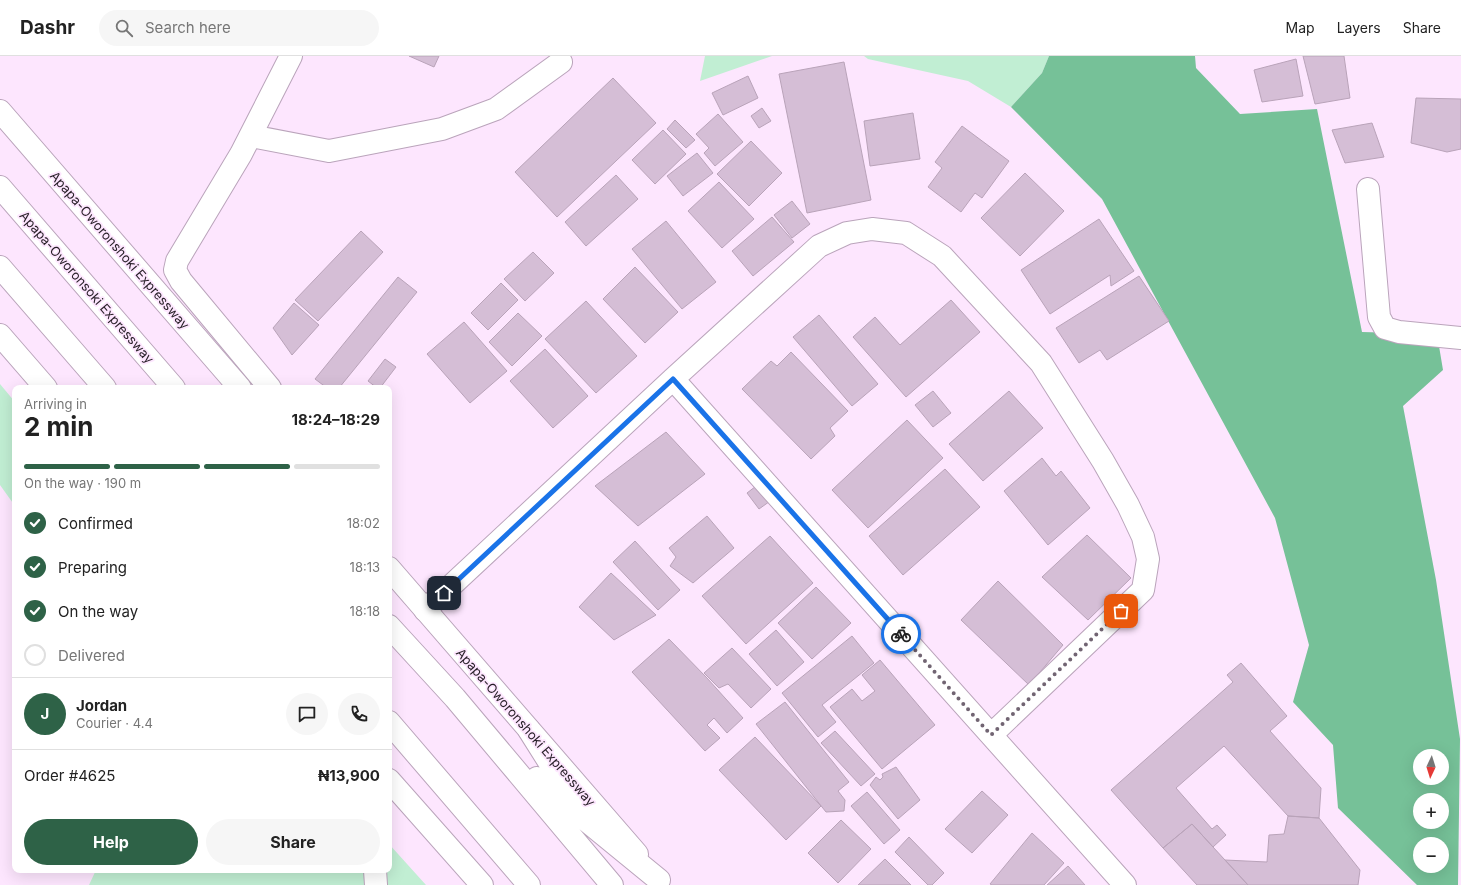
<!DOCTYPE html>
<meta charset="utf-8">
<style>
:root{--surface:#fff;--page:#f6f6f6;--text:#222;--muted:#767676;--line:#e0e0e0;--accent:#2e6247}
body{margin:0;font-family:Inter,sans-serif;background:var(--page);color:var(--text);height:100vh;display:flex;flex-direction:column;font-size:15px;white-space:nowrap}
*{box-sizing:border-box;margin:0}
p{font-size:13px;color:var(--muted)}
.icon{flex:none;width:22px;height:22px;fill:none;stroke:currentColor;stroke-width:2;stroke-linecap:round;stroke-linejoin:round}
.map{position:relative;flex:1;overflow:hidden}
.drawer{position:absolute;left:12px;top:329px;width:380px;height:488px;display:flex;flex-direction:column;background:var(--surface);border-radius:8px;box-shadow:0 4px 16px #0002}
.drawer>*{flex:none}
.needle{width:26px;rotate:184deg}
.buttons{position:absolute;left:1413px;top:693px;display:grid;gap:8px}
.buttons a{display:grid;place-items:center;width:36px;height:36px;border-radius:50%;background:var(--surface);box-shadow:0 4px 16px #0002;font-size:20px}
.pin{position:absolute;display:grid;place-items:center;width:34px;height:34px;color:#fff;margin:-17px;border-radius:8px;box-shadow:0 2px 6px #0006}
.courier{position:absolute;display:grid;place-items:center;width:40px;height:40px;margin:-20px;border:3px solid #1a73e8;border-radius:50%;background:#fff;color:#222;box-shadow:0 1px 5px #0007}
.overview em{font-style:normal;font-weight:700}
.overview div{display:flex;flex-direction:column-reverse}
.overview{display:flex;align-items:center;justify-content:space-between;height:68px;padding:0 12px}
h1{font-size:26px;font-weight:700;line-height:30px}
.bar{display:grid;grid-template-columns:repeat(4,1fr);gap:6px 4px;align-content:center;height:48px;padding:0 12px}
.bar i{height:5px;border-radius:3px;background:var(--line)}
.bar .current{background:var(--accent)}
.bar p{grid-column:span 4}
.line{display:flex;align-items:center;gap:10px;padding:0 12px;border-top:1px solid var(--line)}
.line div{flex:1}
.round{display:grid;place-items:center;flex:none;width:42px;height:42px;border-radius:21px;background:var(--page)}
ol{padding:0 12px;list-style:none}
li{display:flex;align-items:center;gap:12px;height:44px}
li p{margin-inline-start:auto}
li .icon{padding:4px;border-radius:50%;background:var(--accent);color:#fff;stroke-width:4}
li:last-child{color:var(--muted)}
li i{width:22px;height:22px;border:2px solid var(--line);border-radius:50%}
.cta{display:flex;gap:8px;margin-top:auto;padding:8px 12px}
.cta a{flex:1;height:46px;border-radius:24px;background:var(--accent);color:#fff;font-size:16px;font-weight:700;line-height:46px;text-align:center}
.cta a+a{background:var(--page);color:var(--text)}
header{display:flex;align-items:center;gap:24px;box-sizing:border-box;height:56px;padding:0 20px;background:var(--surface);border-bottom:1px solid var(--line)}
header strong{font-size:19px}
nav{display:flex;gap:22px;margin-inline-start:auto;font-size:14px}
.search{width:280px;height:36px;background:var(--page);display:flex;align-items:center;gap:10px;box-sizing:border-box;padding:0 14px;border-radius:22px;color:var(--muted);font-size:15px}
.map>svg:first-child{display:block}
</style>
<header>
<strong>Dashr</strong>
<div class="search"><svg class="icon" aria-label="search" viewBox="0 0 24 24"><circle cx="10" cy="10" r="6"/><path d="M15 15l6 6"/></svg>Search here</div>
<nav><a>Map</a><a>Layers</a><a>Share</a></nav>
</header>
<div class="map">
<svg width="1461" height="829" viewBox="0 0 1461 829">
<rect width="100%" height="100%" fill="#fde6fe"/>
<path fill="#c1eed3" d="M705,0H772L700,25Z
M864,0H1049L1042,17L1011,51L968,25L868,3Z
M0,328L15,346V450L0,429Z
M389,788L426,829H89L96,814H389Z"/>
<path fill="#76c198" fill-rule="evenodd" d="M1049,0H1195L1196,12L1240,58L1317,53L1362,276L1437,278L1443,314L1403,350L1436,524L1460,683L1458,829H1417L1338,752L1333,689L1293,646L1309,589L1275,462L1102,143L1011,51L1042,17ZM1420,700H1442V722H1420ZM1420,744H1442V766H1420ZM1420,788H1442V810H1420Z"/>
<path fill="#d5bed6" stroke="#b9a3b9" d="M409,0H439L434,11Z
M1303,0H1344L1350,42L1315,48Z
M1296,3L1303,40L1262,46L1254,14Z
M844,6L871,144L807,157L779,18Z
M748,20L758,42L723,59L712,37Z
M613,22L656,67L557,161L515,116Z
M1416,42L1461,43V93L1447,96L1411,87Z
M762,52L771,65L759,72L751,60Z
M913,57L920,103L870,110L864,65Z
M718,58L743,86L715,110L704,97L709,92L696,78Z
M675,64L695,84L686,92L667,73Z
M1372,67L1384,101L1345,107L1332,74Z
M962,70L1009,105L982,142L975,137L961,156L928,131L942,112L935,106Z
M663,74L686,98L655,128L632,104Z
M751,85L782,117L749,150L717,118Z
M697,97L713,117L683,140L667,120Z
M1025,117L1064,155L1020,200L981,162Z
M616,119L638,143L586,190L565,166Z
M719,126L754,163L722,192L688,155Z
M792,145L810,168L792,182L774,159Z
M772,161L794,186L753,220L732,195Z
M1099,163L1134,215L1111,230L1110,219L1050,258L1021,214Z
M666,165L716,226L682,253L632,193Z
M361,175L383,196L318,265L295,244Z
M533,196L554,217L525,245L504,223Z
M635,211L678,256L645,287L603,243Z
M1139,220L1169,265L1107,304L1100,294L1079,307L1056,272Z
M398,221L417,236L339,332H327L315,323Z
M501,227L518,244L488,274L471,257Z
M951,244L980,276L906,341L853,281L875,261L900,289Z
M586,245L637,300L596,337L545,283Z
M294,247L319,269L292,299L273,272Z
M518,257L542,280L512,310L489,286Z
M819,259L878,328L852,350L793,281Z
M464,266L507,315L470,347L427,298Z
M545,293L588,340L553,372L510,325Z
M791,296L848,355L830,372L835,380L811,403L742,333L771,305L777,310Z
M385,303L396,311L380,332H377L368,325Z
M933,335L951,357L933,371L915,349Z
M1009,335L1043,372L983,425L949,388Z
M907,364L943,402L868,472L832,434Z
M666,376L705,418L638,470L595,430Z
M1042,402L1056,420L1061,415L1090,452L1048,489L1004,435Z
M945,413L980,451L903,519L869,480Z
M760,427L773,443L759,453L747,437Z
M707,460L734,492L693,527L670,510L676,501L669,492Z
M1087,479L1131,522L1088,564L1042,521Z
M770,480L813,527L746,588L702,540Z
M635,485L680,534L658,554L613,506Z
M611,517L656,559L614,584L579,551Z
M998,525L1063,589L1029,629L961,564Z
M816,531L851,567L812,603L778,567Z
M776,574L804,606L777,630L749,598Z
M852,580L874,607L822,649L836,666L818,681L782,637Z
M669,583L707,622L743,662L727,677L714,662L707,669L720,682L705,695L632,616Z
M732,592L771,633L751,652L728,628L719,632L704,617Z
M880,604L935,669L882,713L830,651L852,633L862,645L875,635L862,619Z
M1241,607L1287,660L1270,675L1321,732L1319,762L1288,760L1224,690L1176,732L1212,773L1217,769L1226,779L1213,791L1192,768L1163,792L1111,734L1233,626L1227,619Z
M785,646L849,726L838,735L845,744L844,755L826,756L756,668Z
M835,675L875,718L861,730L821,687Z
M755,681L821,750L786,784L719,714Z
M896,711L920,744L898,763L870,729L876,721L880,724L883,721L882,718Z
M982,735L1008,759L972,797L945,773Z
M867,736L900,774L884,788L851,750Z
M1288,760L1319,762L1360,814L1358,829H1248L1225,804L1267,806L1269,779L1284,778Z
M841,764L871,793L838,827L808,797Z
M1192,768L1213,791L1248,829H1197L1163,792Z
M1032,777L1064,807L1044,829H992L990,828Z
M909,781L944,817L932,829H928L895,796Z
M885,803L911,829H858Z
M1068,810L1085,829H1047Z"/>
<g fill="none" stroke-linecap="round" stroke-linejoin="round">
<defs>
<path id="minor" d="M251,80L329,95L442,73L496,53L561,6
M1368,133L1379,261L1385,272L1399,276L1461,282
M673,323L1125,829
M270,332L181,225L175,214L177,205L241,98L291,0
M425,554L673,323L819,190L847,177L872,173L906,177L942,200L1041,307L1103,405L1128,449L1143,481L1148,503L1143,534L991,679
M375,814L376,829"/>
<path id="major" d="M0,55L240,332
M0,279L46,332
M389,512L637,798
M389,724L482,829"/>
<path id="highway" d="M0,131L174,332
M0,211L105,332
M389,570L455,642L612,829
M389,666L529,829
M529,674L575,747
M537,722L555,739L659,824"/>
</defs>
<use href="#minor" stroke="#baa4bb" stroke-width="24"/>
<use href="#major" stroke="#baa4bb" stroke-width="24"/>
<use href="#highway" stroke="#baa4bb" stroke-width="24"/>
<use href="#minor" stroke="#fff" stroke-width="22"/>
<use href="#major" stroke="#fff" stroke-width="22"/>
<use href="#highway" stroke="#fff" stroke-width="22"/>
</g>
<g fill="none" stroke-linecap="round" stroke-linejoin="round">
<path stroke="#716472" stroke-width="4" stroke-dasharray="0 7.2" d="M901,578L991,679L1121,555"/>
<path stroke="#1a73e8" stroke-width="5" d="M444,537L673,323L901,578"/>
</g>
<g text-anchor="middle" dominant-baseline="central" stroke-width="3.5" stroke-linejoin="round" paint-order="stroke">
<g font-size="13" fill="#261e26" stroke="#fde6fe">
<text transform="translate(120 194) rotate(49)">Apapa-Oworonshoki Expressway</text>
<text transform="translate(87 231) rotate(49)">Apapa-Oworonsoki Expressway</text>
<text transform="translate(526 671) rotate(49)">Apapa-Oworonshoki Expressway</text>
</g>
</g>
</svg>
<div class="buttons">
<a><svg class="needle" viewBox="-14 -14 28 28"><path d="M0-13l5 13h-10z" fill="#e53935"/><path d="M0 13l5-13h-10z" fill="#767676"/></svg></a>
<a>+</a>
<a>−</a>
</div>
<div class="pin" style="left:1121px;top:555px;background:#ea580c"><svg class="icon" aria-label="bag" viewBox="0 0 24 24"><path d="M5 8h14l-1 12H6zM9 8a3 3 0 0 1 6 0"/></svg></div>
<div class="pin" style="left:444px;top:537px;background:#1f2937"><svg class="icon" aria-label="home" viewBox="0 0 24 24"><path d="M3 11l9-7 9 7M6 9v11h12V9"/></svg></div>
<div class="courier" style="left:901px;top:578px"><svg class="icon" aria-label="bike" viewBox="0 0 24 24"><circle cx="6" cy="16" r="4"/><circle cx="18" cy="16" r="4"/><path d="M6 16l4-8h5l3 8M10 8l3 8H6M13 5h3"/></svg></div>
<section class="drawer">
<div class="overview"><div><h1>2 min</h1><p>Arriving in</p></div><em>18:24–18:29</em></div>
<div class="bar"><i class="current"></i><i class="current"></i><i class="current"></i><i></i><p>On the way · 190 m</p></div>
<ol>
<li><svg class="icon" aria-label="check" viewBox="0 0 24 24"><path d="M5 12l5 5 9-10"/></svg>Confirmed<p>18:02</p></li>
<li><svg class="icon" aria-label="check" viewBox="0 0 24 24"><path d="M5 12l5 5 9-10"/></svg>Preparing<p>18:13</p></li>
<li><svg class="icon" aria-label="check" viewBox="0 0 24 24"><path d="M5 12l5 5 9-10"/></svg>On the way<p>18:18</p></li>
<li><i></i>Delivered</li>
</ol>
<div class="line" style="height:72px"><b class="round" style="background:var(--accent);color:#fff">J</b><div><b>Jordan</b><p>Courier · 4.4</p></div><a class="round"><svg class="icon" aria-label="chat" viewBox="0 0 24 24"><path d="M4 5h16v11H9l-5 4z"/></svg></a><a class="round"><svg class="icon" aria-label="phone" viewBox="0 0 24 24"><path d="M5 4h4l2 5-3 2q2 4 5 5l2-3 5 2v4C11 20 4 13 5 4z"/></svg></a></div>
<div class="line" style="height:52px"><div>Order #4625</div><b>₦13,900</b></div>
<div class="cta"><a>Help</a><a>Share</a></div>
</section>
</div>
